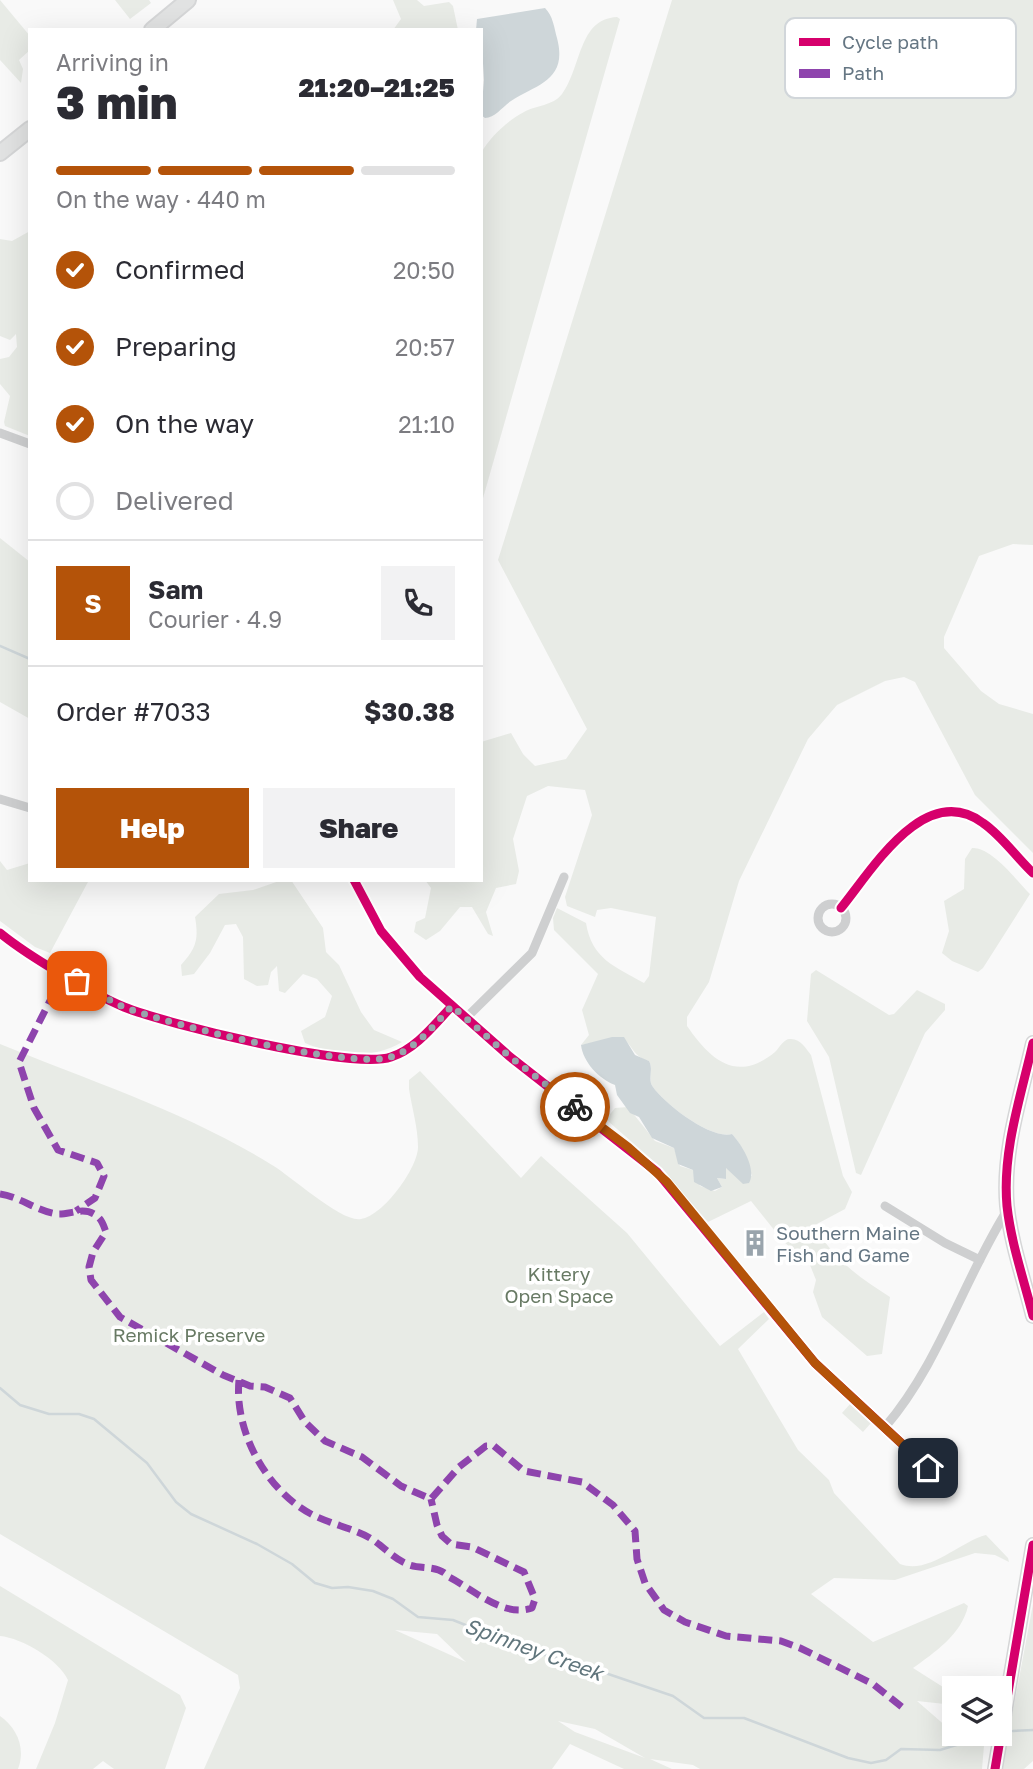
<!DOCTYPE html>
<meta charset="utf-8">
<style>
:root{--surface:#fff;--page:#f2f2f3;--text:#2b2b33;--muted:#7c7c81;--line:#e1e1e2;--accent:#b45309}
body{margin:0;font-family:"Golos Text",sans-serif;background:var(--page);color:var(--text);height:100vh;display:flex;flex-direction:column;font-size:26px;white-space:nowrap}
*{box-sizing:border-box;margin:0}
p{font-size:23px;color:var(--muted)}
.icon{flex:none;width:38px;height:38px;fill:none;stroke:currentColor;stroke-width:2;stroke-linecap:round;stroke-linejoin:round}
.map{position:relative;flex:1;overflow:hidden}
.sheet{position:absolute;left:28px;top:28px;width:455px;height:854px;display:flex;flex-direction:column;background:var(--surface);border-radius:0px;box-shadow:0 7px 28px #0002}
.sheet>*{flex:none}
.fabs{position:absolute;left:942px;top:1676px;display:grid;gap:14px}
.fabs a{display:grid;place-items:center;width:70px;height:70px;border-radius:0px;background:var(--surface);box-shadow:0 7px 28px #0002;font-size:35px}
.pin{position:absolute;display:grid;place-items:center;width:60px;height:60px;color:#fff;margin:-30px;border-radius:14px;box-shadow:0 4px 10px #0006}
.courier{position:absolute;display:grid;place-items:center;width:70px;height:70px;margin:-35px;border:5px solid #b45309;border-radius:50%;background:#fff;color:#222;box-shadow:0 2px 9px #0007}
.headline em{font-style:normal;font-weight:800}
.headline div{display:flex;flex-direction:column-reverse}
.headline{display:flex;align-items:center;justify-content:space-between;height:119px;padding:0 28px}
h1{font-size:46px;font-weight:800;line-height:52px}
.bar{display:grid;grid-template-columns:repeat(4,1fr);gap:10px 7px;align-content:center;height:84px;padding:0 28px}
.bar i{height:9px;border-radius:5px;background:var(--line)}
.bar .current{background:var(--accent)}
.bar p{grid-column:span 4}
.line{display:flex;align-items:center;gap:18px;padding:0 28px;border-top:2px solid var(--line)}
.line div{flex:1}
.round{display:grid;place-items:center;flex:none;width:74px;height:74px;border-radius:0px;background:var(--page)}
ol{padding:0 28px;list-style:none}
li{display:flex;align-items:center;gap:21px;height:77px}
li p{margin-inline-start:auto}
li .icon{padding:7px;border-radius:50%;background:var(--accent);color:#fff;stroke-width:4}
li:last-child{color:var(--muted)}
li i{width:38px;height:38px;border:4px solid var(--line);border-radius:50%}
.button{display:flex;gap:14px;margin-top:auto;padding:14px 28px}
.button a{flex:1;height:80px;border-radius:0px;background:var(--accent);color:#fff;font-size:28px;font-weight:800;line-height:80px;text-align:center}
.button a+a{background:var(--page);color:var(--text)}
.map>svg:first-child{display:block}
</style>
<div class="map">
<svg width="1033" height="1769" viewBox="0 0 1033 1769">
<rect width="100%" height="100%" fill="#f9f9f9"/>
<path fill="#e8ebe6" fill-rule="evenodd" d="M0,0L30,36V50L19,60L23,69L21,83L0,60Z
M115,0H149L151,3L130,19Z
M393,0H417L424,6L449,2L453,6L458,30H393L401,19Z
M672,0H1033V545L1013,544L979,556L944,637V648L981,691L999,704L1033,714V853L975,795L915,682L904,677L885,681L837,705L808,739L739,881L709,982L687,1017V1026C710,1059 736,1084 775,1052C780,1047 784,1038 791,1039C801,1039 806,1049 811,1055L843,1176L852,1192L845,1209L815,1225C831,1258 860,1278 890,1297L882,1354L867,1356L822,1317L813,1292L816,1280L810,1265L783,1241L751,1201L708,1222L657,1164L609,1122L607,1118L615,1108L628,1107L655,1141L674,1148L680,1166L693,1170L700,1186L715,1191L722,1187L717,1178L726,1179V1168L752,1176C747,1160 744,1147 732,1134C711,1140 665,1104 653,1087C647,1079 654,1070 649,1061C633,1057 633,1045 621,1037L581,1045L589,1035L582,1010L598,974L554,930L553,918L557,908L586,923C592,959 614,966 644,983L649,976L656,917L611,908L597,910L595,917L567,906L565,897L592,815L585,790L548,786L527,796L513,839L519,871L516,884L496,888L486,912L493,936L488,934L472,907H460L440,931L426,940L414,932L416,922L425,918L431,888L425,880H481V742L511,733L523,754L535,766L566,759L587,729L498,560Z
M617,17L620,19L481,505V153C490,137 507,121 524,112C536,105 553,106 562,94C582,67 578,19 617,17Z
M30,231V436L5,426L4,422L10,396L0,384V359L9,357L17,347L16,334L10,340L0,336V239L12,241Z
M0,538L30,562V719L0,702Z
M972,848C992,847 1017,881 1030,894L983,968L978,972L952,961L942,953L949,931L944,901L964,889L965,859Z
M0,861L7,870L30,863V880H89L50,953L35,947L0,921Z
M282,880H291L323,928L326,952L339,965L361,1012L374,1030L402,1042C373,1060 336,1056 305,1043L301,1031L325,1017L332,996L317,979L303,974L285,993L279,991L277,966L271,972L268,985L257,986L244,979L243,937L236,924L225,925L210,953L194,974L182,976L181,965C196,948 199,940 195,917L219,894L253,890Z
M816,970L889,1015L894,1014L917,990L945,1004V1010L925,1033L861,1175L856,1173L829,1057L807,1021L811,974Z
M0,1044C92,1082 187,1112 272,1165C291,1176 342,1223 361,1219C383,1216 418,1168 418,1147C418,1128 412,1108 409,1089V1080L420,1071L521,1178L541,1156L627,1233L720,1346L764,1312L769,1319L738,1349L798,1450L829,1480L834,1493L900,1564C929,1575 959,1542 986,1535L1008,1558L1009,1562L995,1555L975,1553L895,1580L834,1578L811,1594L873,1642L964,1603L968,1606C962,1634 934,1653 913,1668L954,1694V1705L917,1701L948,1728H954V1734H985L982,1769H700L693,1765L650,1759L672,1769H624L570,1744L552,1769H204L240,1688L238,1675L0,1534ZM395,1630L437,1634L466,1662ZM558,1721L595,1729L645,1758L575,1732Z
M850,1404L871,1423L863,1432L842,1413Z
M0,1586L180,1695L186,1708L165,1769H114L103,1761L93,1769H36L55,1723L68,1680C59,1660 22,1638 0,1636Z
M1033,1604V1761L1024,1769H1002Z
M0,1716C17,1728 26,1748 18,1769H0Z"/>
<path fill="#ced6d9" d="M545,8C553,16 554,27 557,38C568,80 538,84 511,101C502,107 495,118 485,118L481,115L484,80L481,30H476L477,19Z
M612,1037H624L635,1055L649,1061C654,1070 647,1079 653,1087C665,1104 711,1140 732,1134C742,1145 757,1169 749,1183L743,1184L726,1168V1179L717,1178L722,1187L711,1191L694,1182L693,1170L678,1164L674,1148L652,1138L639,1117L630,1113L617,1095L615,1085C599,1079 583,1062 581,1045Z"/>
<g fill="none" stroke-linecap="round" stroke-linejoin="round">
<path stroke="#ced6d9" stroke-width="2.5" d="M0,646L30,659
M0,1388L20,1405L49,1414H79L94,1419L147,1463L176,1502L191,1514L257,1544L292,1564L315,1583L332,1588L348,1587L373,1591L393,1599L418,1617L453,1620L483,1632L508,1635L540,1654L567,1660L673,1696L704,1718H744L848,1758L871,1763L886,1760L901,1749L940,1750L992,1734
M1013,1731L1033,1730"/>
<defs>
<path id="secondary" d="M1033,1043C1021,1096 1002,1151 1007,1206C1011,1243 1024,1280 1033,1316
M995,1769L1033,1545"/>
<path id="primary" d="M152,30L188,0
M0,153L30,129"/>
</defs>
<use href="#secondary" stroke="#d5d6d7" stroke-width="16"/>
<use href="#primary" stroke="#d5d6d7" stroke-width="18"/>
<path stroke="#cecfd0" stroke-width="9" d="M0,433L30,444
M0,799L30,808
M354,880L381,931L420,977L509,1056L657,1172L815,1363L941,1480
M818 918a14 14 0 1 1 28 0a14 14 0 1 1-28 0Z
M841,908C872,870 925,780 983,823C1002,836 1016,857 1033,873
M0,933C28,956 91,993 124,1007C166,1024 353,1070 391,1057C416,1049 434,1025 452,1006
M465,1019L532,953L564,877
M885,1206L945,1243L980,1260
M885,1427C940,1363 963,1280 1008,1209"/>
<use href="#secondary" stroke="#e1e2e2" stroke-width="12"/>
<use href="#primary" stroke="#e1e2e2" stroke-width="14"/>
<path stroke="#8e44ad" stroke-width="7" stroke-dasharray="14 7" stroke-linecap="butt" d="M64,973L19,1062L34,1108L58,1150L97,1163L104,1176L95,1198L76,1211
M0,1194C21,1197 36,1211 57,1214C69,1215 82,1207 94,1214C102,1219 103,1224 106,1232L93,1252L89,1267L91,1280L120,1317L223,1375L250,1386L265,1387L290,1398L305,1422L325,1441L362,1457L401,1486L431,1499L459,1467L486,1446H494L524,1471L582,1482L613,1505L635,1531L637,1559L645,1583L664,1610L685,1622L726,1636L781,1641L800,1648L873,1684L902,1707
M239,1380C234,1431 266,1490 311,1514C330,1524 352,1528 370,1538C383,1546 392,1557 405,1563C420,1571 436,1563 449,1577C474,1590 504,1618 532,1608L535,1599L524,1572L472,1547L451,1544L442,1536L437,1525L431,1499"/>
<defs>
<path id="cycleway" d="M354,880L381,931L420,977L509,1056L657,1172L815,1363L941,1480
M841,908C872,870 925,780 983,823C1002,836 1016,857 1033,873
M0,933C28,956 91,993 124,1007C166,1024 353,1070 391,1057C416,1049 434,1025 452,1006
M1033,1043C1021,1096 1002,1151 1007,1206C1011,1243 1024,1280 1033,1316
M995,1769L1033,1545"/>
</defs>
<use href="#cycleway" stroke="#fff" stroke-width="13"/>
<use href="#cycleway" stroke="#d6006c" stroke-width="9"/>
</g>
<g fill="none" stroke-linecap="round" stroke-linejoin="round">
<path stroke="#99a4ac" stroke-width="7" stroke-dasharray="0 12.6" d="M77,981C93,990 108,1000 124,1007C166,1024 353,1070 391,1057C416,1049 434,1025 452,1006L509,1056L575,1107"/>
<path stroke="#b45309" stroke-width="9" d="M575,1107L628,1147L667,1182L815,1363L928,1468"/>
</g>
<defs>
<symbol id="building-bare" viewBox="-9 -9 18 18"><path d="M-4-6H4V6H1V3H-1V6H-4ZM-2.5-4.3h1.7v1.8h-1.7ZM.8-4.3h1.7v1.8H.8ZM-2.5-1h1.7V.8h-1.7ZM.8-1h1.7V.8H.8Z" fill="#99a4ac" stroke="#fff" stroke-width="2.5" paint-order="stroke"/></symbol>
</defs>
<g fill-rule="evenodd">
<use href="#building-bare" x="736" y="1224" width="38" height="38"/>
</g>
<g text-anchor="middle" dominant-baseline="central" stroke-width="7" stroke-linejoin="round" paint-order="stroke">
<g font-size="19" fill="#657683" stroke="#fff" text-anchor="start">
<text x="776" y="1232">Southern Maine<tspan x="776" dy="22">Fish and Game</tspan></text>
</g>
<g font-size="19" fill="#687a64" stroke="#fff">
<text x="559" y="1273">Kittery<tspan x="559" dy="22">Open Space</tspan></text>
<text x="189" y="1334">Remick Preserve</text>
</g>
<g font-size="21" font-style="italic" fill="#60757c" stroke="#fff">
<text transform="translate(534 1649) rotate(20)">Spinney Creek</text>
</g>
</g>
<rect x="785" y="18" width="231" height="80" rx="10" fill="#fff" stroke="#d1d6da" stroke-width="2"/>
<rect x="799" y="38" width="31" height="8" fill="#d6006c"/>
<rect x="799" y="69" width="31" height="9" fill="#8e44ad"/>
<g font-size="19" fill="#657683">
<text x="842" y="49">Cycle path</text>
<text x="842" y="80">Path</text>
</g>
</svg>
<div class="fabs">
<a><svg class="icon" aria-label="layers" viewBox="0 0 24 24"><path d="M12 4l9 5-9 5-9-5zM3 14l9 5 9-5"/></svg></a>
</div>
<div class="pin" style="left:77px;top:981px;background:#ea580c"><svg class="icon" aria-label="bag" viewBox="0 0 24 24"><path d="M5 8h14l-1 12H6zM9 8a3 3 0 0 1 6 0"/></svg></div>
<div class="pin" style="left:928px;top:1468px;background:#1f2937"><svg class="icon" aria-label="home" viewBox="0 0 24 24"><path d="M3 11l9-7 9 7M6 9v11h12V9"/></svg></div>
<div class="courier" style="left:575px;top:1107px"><svg class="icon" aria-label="bike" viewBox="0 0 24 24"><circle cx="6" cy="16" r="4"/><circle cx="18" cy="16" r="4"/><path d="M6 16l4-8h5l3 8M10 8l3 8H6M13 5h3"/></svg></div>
<section class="sheet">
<div class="headline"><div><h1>3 min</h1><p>Arriving in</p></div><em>21:20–21:25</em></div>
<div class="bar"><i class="current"></i><i class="current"></i><i class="current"></i><i></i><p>On the way · 440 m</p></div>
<ol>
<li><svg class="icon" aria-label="check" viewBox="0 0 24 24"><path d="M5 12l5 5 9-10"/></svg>Confirmed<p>20:50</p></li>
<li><svg class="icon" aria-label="check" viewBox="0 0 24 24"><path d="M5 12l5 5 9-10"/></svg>Preparing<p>20:57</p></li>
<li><svg class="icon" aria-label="check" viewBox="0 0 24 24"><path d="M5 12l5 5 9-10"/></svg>On the way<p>21:10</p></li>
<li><i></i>Delivered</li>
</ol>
<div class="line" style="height:126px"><b class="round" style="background:var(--accent);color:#fff">S</b><div><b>Sam</b><p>Courier · 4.9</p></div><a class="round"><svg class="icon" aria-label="phone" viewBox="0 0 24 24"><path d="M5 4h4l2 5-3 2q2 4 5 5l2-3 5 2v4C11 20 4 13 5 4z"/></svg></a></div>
<div class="line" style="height:91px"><div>Order #7033</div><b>$30.38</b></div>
<div class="button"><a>Help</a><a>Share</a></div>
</section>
</div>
